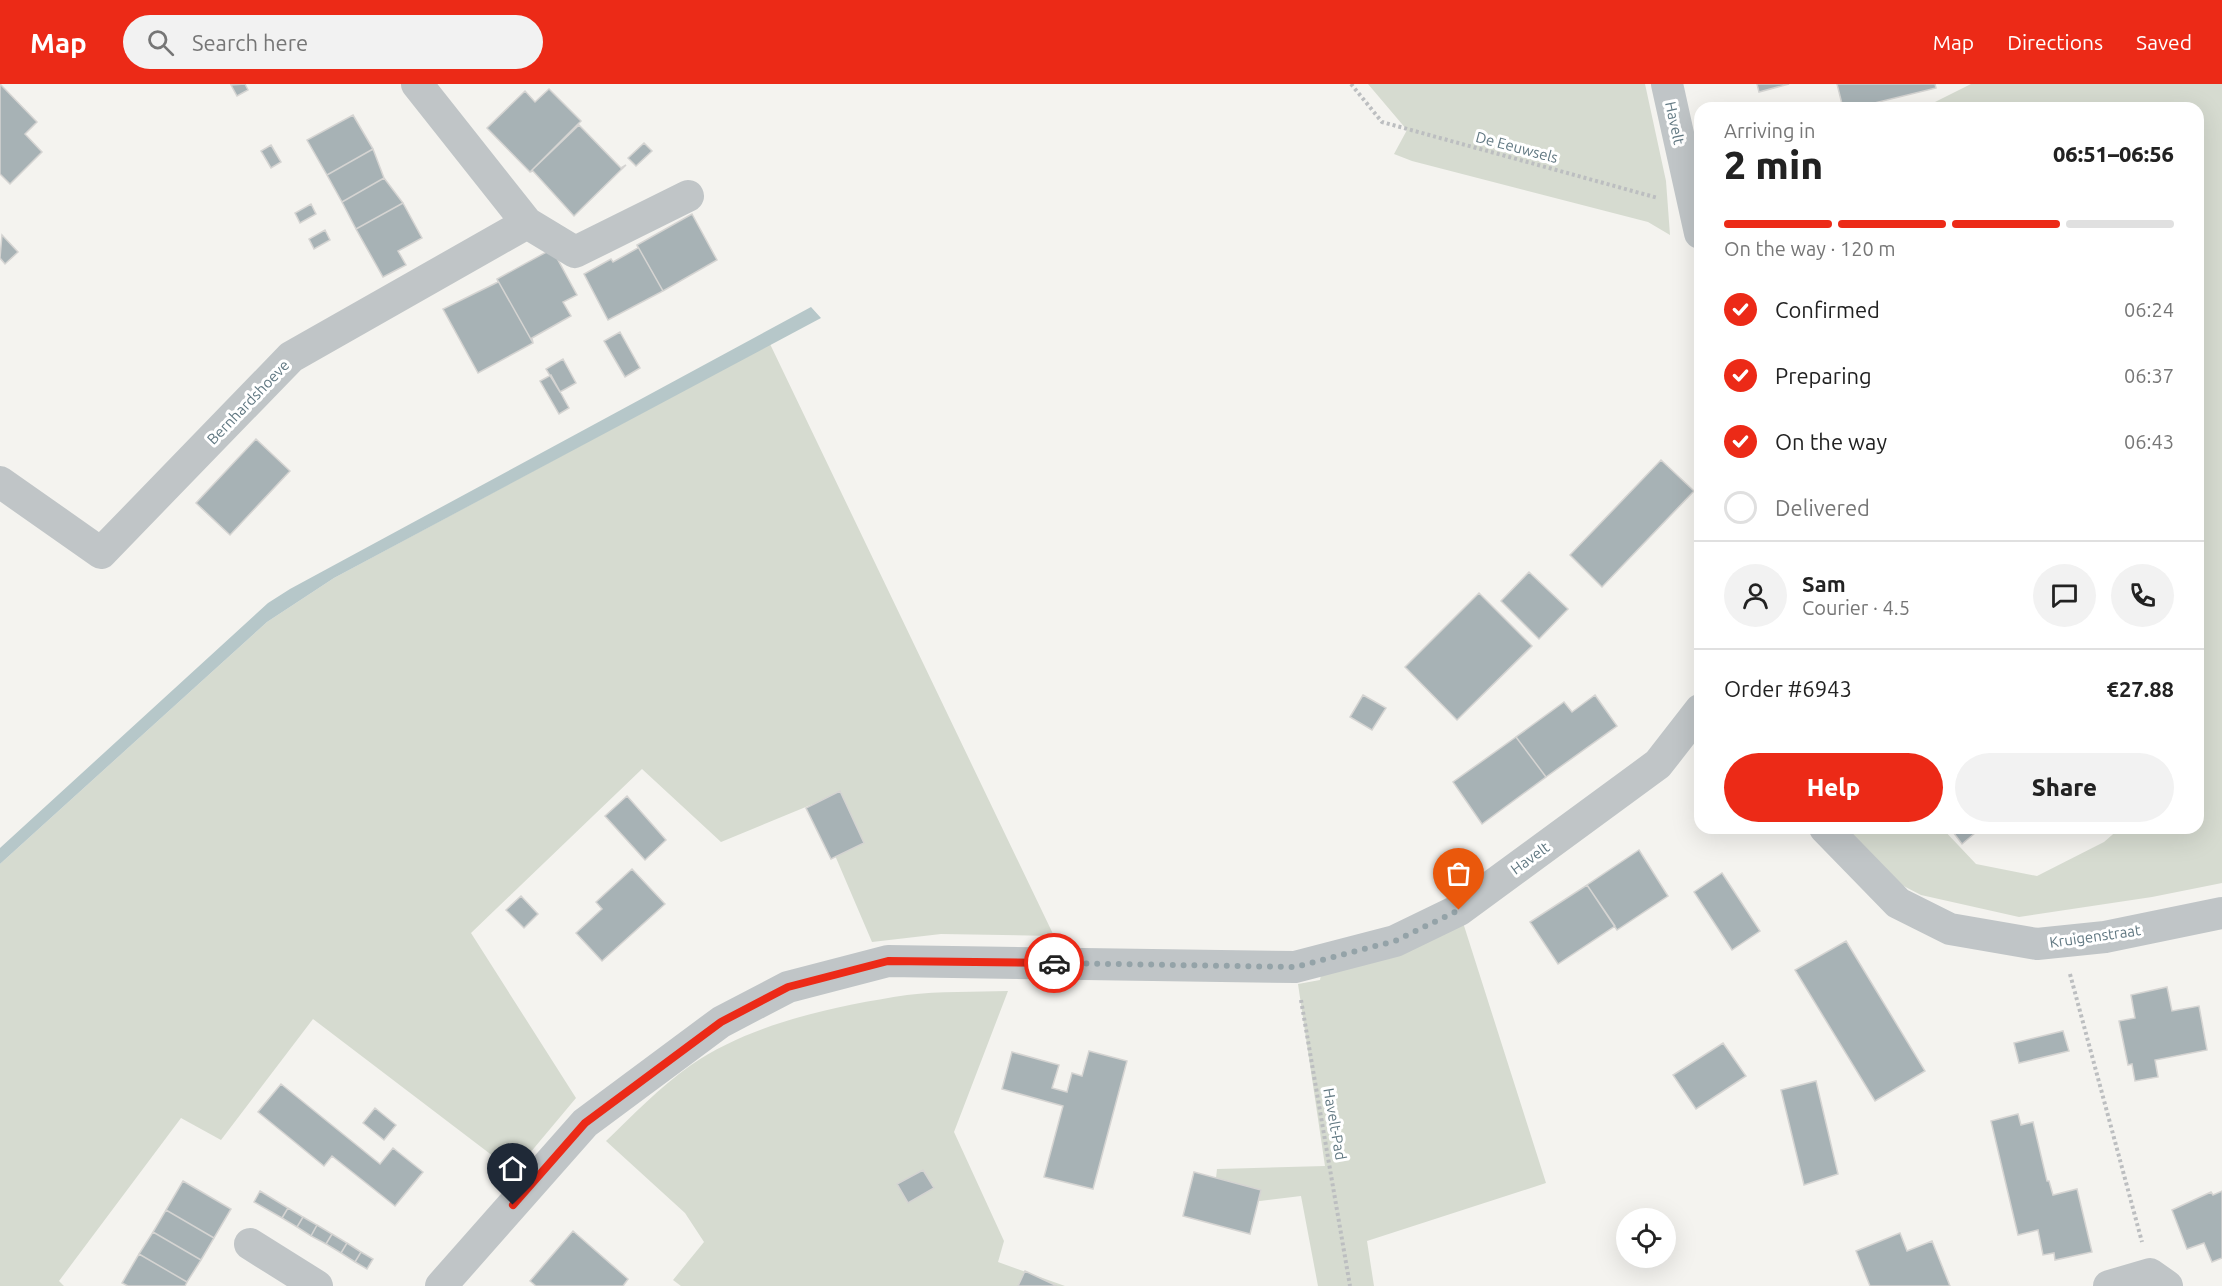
<!DOCTYPE html>
<meta charset="utf-8">
<style>
:root{--surface:#fff;--page:#f2f2f2;--text:#222;--muted:#767676;--line:#e0e0e0;--accent:#ec2a17}
body{margin:0;font-family:Ubuntu,sans-serif;background:var(--page);color:var(--text);height:100vh;display:flex;flex-direction:column;font-size:22px;white-space:nowrap}
*{box-sizing:border-box;margin:0}
p{font-size:20px;color:var(--muted)}
.icon{flex:none;width:33px;height:33px;fill:none;stroke:currentColor;stroke-width:2;stroke-linecap:round;stroke-linejoin:round}
.map{position:relative;flex:1;overflow:hidden}
.sheet{position:absolute;left:1694px;top:18px;width:510px;height:732px;display:flex;flex-direction:column;background:var(--surface);border-radius:18px;box-shadow:0 6px 24px #0002}
.sheet>*{flex:none}
.tools{position:absolute;left:1616px;top:1124px;display:grid;gap:12px}
.tools a{display:grid;place-items:center;width:60px;height:60px;border-radius:50%;background:var(--surface);box-shadow:0 6px 24px #0002;font-size:30px}
.pin{position:absolute;display:grid;place-items:center;width:51px;height:51px;color:#fff;margin:-62px -26px;border-radius:50% 50% 50% 0;rotate:-45deg;box-shadow:0 0 6px #0007}
.pin .icon{rotate:45deg}
.courier{position:absolute;display:grid;place-items:center;width:60px;height:60px;margin:-30px;border:4px solid #ec2a17;border-radius:50%;background:#fff;color:#222;box-shadow:0 2px 8px #0007}
.head em{font-style:normal;font-weight:800}
.head div{display:flex;flex-direction:column-reverse}
.head{display:flex;align-items:center;justify-content:space-between;height:102px;padding:0 30px}
h1{font-size:39px;font-weight:800;line-height:45px}
.bar{display:grid;grid-template-columns:repeat(4,1fr);gap:9px 6px;align-content:center;height:72px;padding:0 30px}
.bar i{height:8px;border-radius:4px;background:var(--line)}
.bar .selected{background:var(--accent)}
.bar p{grid-column:span 4}
.line{display:flex;align-items:center;gap:15px;padding:0 30px;border-top:2px solid var(--line)}
.line div{flex:1}
.round{display:grid;place-items:center;flex:none;width:63px;height:63px;border-radius:32px;background:var(--page)}
ol{padding:0 30px;list-style:none}
li{display:flex;align-items:center;gap:18px;height:66px}
li p{margin-inline-start:auto}
li .icon{padding:6px;border-radius:50%;background:var(--accent);color:#fff;stroke-width:4}
li:last-child{color:var(--muted)}
li i{width:33px;height:33px;border:3px solid var(--line);border-radius:50%}
.button{display:flex;gap:12px;margin-top:auto;padding:12px 30px}
.button a{flex:1;height:69px;border-radius:36px;background:var(--accent);color:#fff;font-size:24px;font-weight:800;line-height:69px;text-align:center}
.button a+a{background:var(--page);color:var(--text)}
header{display:flex;align-items:center;gap:36px;box-sizing:border-box;height:84px;padding:0 30px;background:var(--accent);color:#fff}
header strong{font-size:28px}
nav{display:flex;gap:33px;margin-inline-start:auto;font-size:21px}
.search{width:420px;height:54px;background:var(--page);display:flex;align-items:center;gap:15px;box-sizing:border-box;padding:0 21px;border-radius:33px;color:var(--muted);font-size:22px}
.map>svg:first-child{display:block}
</style>
<header>
<strong>Map</strong>
<div class="search"><svg class="icon" aria-label="search" viewBox="0 0 24 24"><circle cx="10" cy="10" r="6"/><path d="M15 15l6 6"/></svg>Search here</div>
<nav><a>Map</a><a>Directions</a><a>Saved</a></nav>
</header>
<div class="map">
<svg width="2222" height="1202" viewBox="0 0 2222 1202">
<rect width="100%" height="100%" fill="#f4f3ef"/>
<path fill="#d6dbd0" d="M1368,0H1645L1666,97L1670,151L1648,138L1412,77L1394,70L1407,46Z
M1971,0H2222V799L2152,813L2019,833L1921,811L1890,795L1838,744H1942L1976,780L2037,792L2104,758L2120,744H2198V24H1923Z
M770,260L1054,852L941,850L872,858L813,720L721,758L642,685L471,849L576,1014L514,1088L313,935L221,1056L181,1034L59,1197L64,1202H0V780L267,538L334,494Z
M1459,826L1546,1099L1367,1157L1374,1202H1318L1301,1112L1260,1117L1214,1112L1217,1085L1325,1082L1298,900L1320,896L1324,875Z
M1008,907L954,1048L1004,1157L998,1178L1065,1202H681L673,1196L704,1158L685,1129L606,1057C633,1031 660,1003 691,981C752,939 835,922 907,911C940,907 975,908 1008,907Z"/>
<path fill="#b6c7c9" d="M811,223L821,234L334,494L267,538L0,780V764L268,519L290,505Z"/>
<path fill="#a7b2b5" stroke="#d5d4d2" stroke-width="1.5" d="M0,0L37,38L25,50L42,68L10,100L0,90Z
M245,0L248,6L237,12L231,1Z
M1757,0H1789L1759,8Z
M1837,0H1935L1936,4L1854,24H1843Z
M549,5L581,37L530,88L487,44L525,7L535,18Z
M353,31L373,65L327,91L307,56Z
M579,41L621,84L626,81L574,132L533,87L530,88Z
M644,59L652,67L636,82L628,74Z
M271,61L281,78L271,84L261,67Z
M373,65L384,94L342,118L327,91Z
M384,94L403,119L356,145L342,118Z
M403,119L422,154L398,167L406,181L383,193L356,145Z
M311,120L316,130L300,139L295,129Z
M692,130L717,176L663,207L637,161Z
M325,146L330,156L314,165L309,155Z
M2,151L18,168L5,180L0,174Z
M637,161L663,207L608,236L584,190L611,175L613,178L638,164Z
M552,165L577,211L563,218L571,232L532,254L533,259L497,195Z
M497,195L533,259L478,289L443,225L498,198Z
M620,248L640,284L625,293L604,257Z
M563,275L576,299L560,308L546,285Z
M551,291L569,324L559,330L540,297Z
M256,355L290,387L230,451L196,419Z
M1661,376L1694,407L1602,503L1570,471Z
M1529,488L1568,525L1539,555L1501,517Z
M1479,509L1532,562L1457,636L1405,583Z
M1363,611L1386,624L1372,646L1350,633Z
M1595,611L1617,642L1546,693L1516,653L1564,618L1572,628Z
M1516,653L1546,693L1482,740L1453,698Z
M840,707L864,759L831,775L806,724Z
M627,712L666,756L645,776L605,732Z
M1950,744H1981L1962,760Z
M1639,766L1668,812L1617,846L1587,801Z
M632,785L665,820L602,877L576,849L602,825L596,818Z
M1722,789L1760,847L1732,866L1694,808Z
M1587,801L1615,842L1558,880L1530,838Z
M521,812L538,830L524,844L506,826Z
M1846,857L1925,987L1875,1017L1795,886Z
M2167,903L2172,927L2199,922L2207,966L2155,976L2158,993L2135,997L2132,980L2128,981L2119,937L2135,934L2131,911Z
M2063,947L2069,967L2019,979L2014,959Z
M1723,959L1746,992L1696,1025L1673,991Z
M1089,967L1127,977L1093,1105L1044,1093L1063,1022L1002,1005L1012,968L1059,981L1052,1004L1067,1008L1072,989L1082,992Z
M1816,997L1838,1090L1804,1101L1781,1006Z
M281,1000L380,1080L393,1064L423,1088L395,1122L332,1072L324,1082L258,1028Z
M375,1024L396,1041L384,1056L363,1039Z
M2018,1030L2021,1041L2033,1038L2047,1097H2049L2053,1111L2077,1105L2092,1168L2055,1176L2054,1169L2043,1171L2038,1146L2018,1151L1991,1037Z
M923,1086L934,1104L908,1119L897,1100Z
M1194,1088L1261,1106L1250,1150L1183,1132Z
M183,1097L231,1125L214,1154L166,1126Z
M260,1107L288,1124L282,1134L254,1118Z
M2222,1107V1174L2212,1178L2204,1159L2187,1165L2172,1126L2211,1108L2213,1111Z
M288,1124L303,1133L297,1143L282,1134Z
M166,1126L214,1154L201,1176L153,1148Z
M303,1133L317,1141L311,1152L297,1143Z
M317,1141L332,1150L326,1160L311,1152Z
M573,1147L628,1195L623,1202H536L530,1197Z
M153,1148L201,1176L187,1198L139,1170Z
M1900,1149L1907,1167L1932,1157L1950,1202H1870L1856,1167Z
M332,1150L347,1159L341,1169L326,1160Z
M347,1159L361,1168L355,1178L341,1169Z
M361,1168L373,1175L367,1185L355,1178Z
M139,1170L187,1198L185,1202H128L122,1199Z
M1025,1187L1057,1202H1018Z"/>
<g fill="none" stroke-linecap="round" stroke-linejoin="round">
<path stroke="#bcbec0" stroke-width="4" stroke-dasharray="3 3" stroke-linecap="butt" d="M1351,0L1382,38L1658,114
M2070,890L2142,1158
M1301,916L1350,1202"/>
<path stroke="#c0c5c7" stroke-width="32" d="M417,0L527,139L575,168L688,112
M1667,0L1700,149
M0,398L101,469L291,273L527,139
M1825,744L1898,819L1950,845L2037,860L2105,853L2222,829
M250,1160L317,1202
M441,1202L585,1039L721,938L788,903L888,877L1295,883L1395,857L1459,826L1658,680L1700,626
M2109,1202L2150,1190L2167,1202"/>
</g>
<g fill="none" stroke-linecap="round" stroke-linejoin="round">
<path stroke="#94a3a8" stroke-width="6" stroke-dasharray="0 10.8" d="M1054,879L1295,883L1395,857L1459,826"/>
<path stroke="#ec2a17" stroke-width="8" d="M513,1121L585,1039L721,938L788,903L888,877L1054,879"/>
</g>
<g text-anchor="middle" dominant-baseline="central" stroke-width="6" stroke-linejoin="round" paint-order="stroke">
<g font-size="15" fill="#617882" stroke="#fff">
<text transform="translate(1675 39) rotate(78)">Havelt</text>
<text transform="translate(1517 63) rotate(15)">De Eeuwsels</text>
<text transform="translate(248 318) rotate(-46)">Bernhardshoeve</text>
<text transform="translate(1530 774) rotate(-36)">Havelt</text>
<text transform="translate(2095 852) rotate(-8)">Kruigenstraat</text>
<text transform="translate(1335 1040) rotate(80)">Havelt-Pad</text>
</g>
</g>
</svg>
<div class="tools">
<a><svg class="icon" aria-label="locate" viewBox="0 0 24 24"><circle cx="12" cy="12" r="6"/><path d="M12 2v4M12 18v4M2 12h4M18 12h4"/></svg></a>
</div>
<div class="pin" style="left:1459px;top:826px;background:#ea580c"><svg class="icon" aria-label="bag" viewBox="0 0 24 24"><path d="M5 8h14l-1 12H6zM9 8a3 3 0 0 1 6 0"/></svg></div>
<div class="pin" style="left:513px;top:1121px;background:#1f2937"><svg class="icon" aria-label="home" viewBox="0 0 24 24"><path d="M3 11l9-7 9 7M6 9v11h12V9"/></svg></div>
<div class="courier" style="left:1054px;top:879px"><svg class="icon" aria-label="car" viewBox="0 0 24 24"><path d="M5 17H2v-5l4-1 3-4h7l3 4 3 1v5h-3M9 17h6M6 11h13"/><circle cx="7" cy="17" r="2"/><circle cx="17" cy="17" r="2"/></svg></div>
<section class="sheet">
<div class="head"><div><h1>2 min</h1><p>Arriving in</p></div><em>06:51–06:56</em></div>
<div class="bar"><i class="selected"></i><i class="selected"></i><i class="selected"></i><i></i><p>On the way · 120 m</p></div>
<ol>
<li><svg class="icon" aria-label="check" viewBox="0 0 24 24"><path d="M5 12l5 5 9-10"/></svg>Confirmed<p>06:24</p></li>
<li><svg class="icon" aria-label="check" viewBox="0 0 24 24"><path d="M5 12l5 5 9-10"/></svg>Preparing<p>06:37</p></li>
<li><svg class="icon" aria-label="check" viewBox="0 0 24 24"><path d="M5 12l5 5 9-10"/></svg>On the way<p>06:43</p></li>
<li><i></i>Delivered</li>
</ol>
<div class="line" style="height:108px"><a class="round"><svg class="icon" aria-label="person" viewBox="0 0 24 24"><circle cx="12" cy="8" r="4"/><path d="M4 21q1-7 8-7t8 7"/></svg></a><div><b>Sam</b><p>Courier · 4.5</p></div><a class="round"><svg class="icon" aria-label="chat" viewBox="0 0 24 24"><path d="M4 5h16v11H9l-5 4z"/></svg></a><a class="round"><svg class="icon" aria-label="phone" viewBox="0 0 24 24"><path d="M5 4h4l2 5-3 2q2 4 5 5l2-3 5 2v4C11 20 4 13 5 4z"/></svg></a></div>
<div class="line" style="height:78px"><div>Order #6943</div><b>€27.88</b></div>
<div class="button"><a>Help</a><a>Share</a></div>
</section>
</div>
